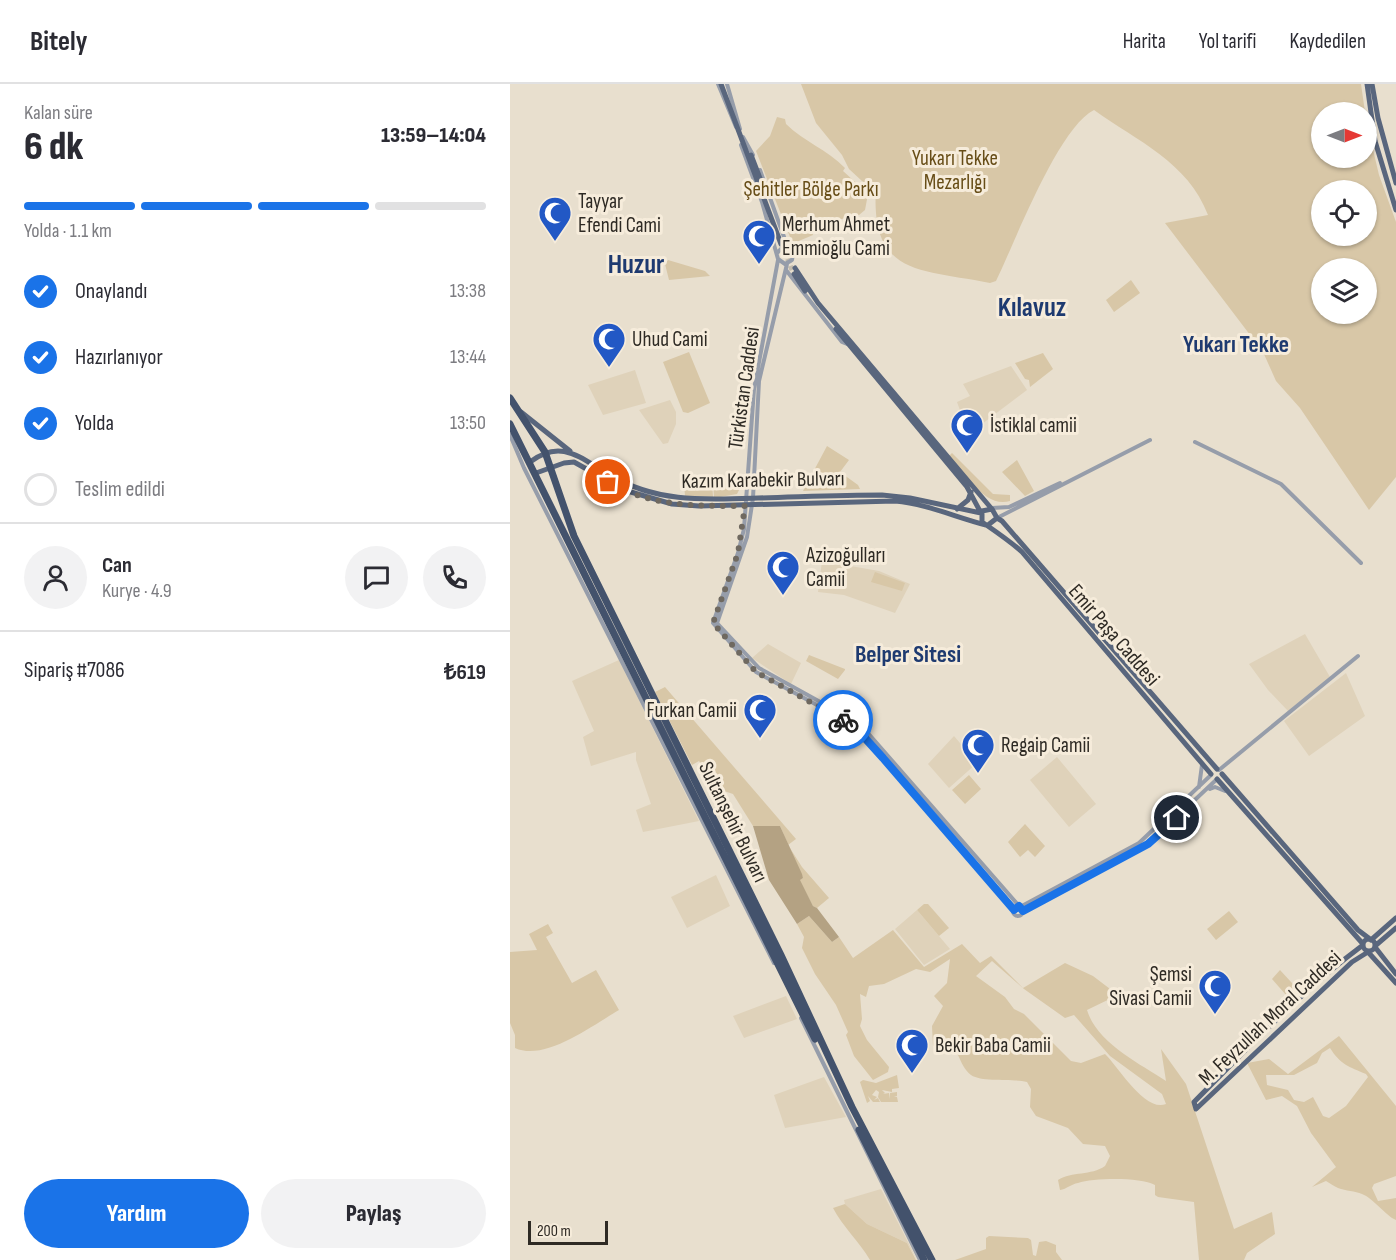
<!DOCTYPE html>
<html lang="tr">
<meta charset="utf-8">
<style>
:root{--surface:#fff;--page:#f2f2f3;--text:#2b2b33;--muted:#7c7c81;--line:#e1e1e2;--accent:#1a73e8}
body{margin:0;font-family:"Sofia Sans Condensed",sans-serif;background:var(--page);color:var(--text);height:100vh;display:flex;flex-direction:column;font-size:22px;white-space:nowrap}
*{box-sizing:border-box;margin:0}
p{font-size:20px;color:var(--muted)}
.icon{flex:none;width:33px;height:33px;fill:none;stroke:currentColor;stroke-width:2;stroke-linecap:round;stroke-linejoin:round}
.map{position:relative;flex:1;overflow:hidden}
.sheet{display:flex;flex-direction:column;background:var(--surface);width:510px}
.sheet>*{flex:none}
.needle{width:39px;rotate:90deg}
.buttons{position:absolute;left:801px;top:18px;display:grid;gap:12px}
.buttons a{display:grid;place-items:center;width:66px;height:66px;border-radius:50%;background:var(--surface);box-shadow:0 2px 4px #0004;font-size:30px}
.scale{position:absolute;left:18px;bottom:15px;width:80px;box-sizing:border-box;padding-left:6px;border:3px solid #2e2a24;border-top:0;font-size:16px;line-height:21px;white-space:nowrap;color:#2e2a24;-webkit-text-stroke:4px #f6ecdb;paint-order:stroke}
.pin{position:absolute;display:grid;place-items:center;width:51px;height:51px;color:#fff;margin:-26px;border:3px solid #fff;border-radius:50%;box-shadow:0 2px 6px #0007}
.courier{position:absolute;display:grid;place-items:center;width:60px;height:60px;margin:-30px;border:4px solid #1a73e8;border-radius:50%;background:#fff;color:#222;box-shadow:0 2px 8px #0007}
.headline em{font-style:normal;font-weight:800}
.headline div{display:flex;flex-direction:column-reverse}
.headline{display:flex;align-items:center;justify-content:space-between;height:102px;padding:0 24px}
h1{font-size:39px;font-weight:800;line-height:45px}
.bar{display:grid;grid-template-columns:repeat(4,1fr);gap:9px 6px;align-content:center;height:72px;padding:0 24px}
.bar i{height:8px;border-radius:4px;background:var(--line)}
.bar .active{background:var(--accent)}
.bar p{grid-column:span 4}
.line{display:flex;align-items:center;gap:15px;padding:0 24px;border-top:2px solid var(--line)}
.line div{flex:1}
.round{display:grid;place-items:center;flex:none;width:63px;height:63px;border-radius:32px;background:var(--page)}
ol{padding:0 24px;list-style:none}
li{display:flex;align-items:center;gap:18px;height:66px}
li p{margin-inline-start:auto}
li .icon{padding:6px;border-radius:50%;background:var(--accent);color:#fff;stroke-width:4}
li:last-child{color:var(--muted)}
li i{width:33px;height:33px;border:3px solid var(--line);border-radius:50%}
.action{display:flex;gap:12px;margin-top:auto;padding:12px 24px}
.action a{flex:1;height:69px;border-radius:36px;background:var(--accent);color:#fff;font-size:24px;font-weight:800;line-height:69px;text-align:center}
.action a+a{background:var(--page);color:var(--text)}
header{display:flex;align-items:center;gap:36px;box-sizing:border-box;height:84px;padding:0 30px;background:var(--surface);border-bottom:2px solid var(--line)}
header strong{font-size:28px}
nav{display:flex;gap:33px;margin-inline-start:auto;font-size:21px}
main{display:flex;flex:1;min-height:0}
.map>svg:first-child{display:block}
</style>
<header>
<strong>Bitely</strong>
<nav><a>Harita</a><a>Yol tarifi</a><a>Kaydedilen</a></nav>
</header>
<main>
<section class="sheet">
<div class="headline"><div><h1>6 dk</h1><p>Kalan süre</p></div><em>13:59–14:04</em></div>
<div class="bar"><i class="active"></i><i class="active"></i><i class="active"></i><i></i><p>Yolda · 1.1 km</p></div>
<ol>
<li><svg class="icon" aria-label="check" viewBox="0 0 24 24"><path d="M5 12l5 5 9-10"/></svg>Onaylandı<p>13:38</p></li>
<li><svg class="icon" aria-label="check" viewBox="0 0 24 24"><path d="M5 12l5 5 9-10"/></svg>Hazırlanıyor<p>13:44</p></li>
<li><svg class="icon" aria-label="check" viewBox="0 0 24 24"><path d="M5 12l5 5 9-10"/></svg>Yolda<p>13:50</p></li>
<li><i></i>Teslim edildi</li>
</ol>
<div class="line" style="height:108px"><a class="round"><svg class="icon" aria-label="person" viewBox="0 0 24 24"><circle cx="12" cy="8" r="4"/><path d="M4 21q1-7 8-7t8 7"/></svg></a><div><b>Can</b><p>Kurye · 4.9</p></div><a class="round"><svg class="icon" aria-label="chat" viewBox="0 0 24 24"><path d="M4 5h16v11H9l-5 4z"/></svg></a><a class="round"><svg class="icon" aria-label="phone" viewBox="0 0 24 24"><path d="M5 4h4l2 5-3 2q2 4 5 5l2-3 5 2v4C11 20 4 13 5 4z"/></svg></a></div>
<div class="line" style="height:78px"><div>Sipariş #7086</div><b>₺619</b></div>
<div class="action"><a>Yardım</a><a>Paylaş</a></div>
</section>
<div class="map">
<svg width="886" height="1176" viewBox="0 0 886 1176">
<rect width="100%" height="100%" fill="#e8dfce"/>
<path fill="#dfd2ba" d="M501,282L517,306L464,346L451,329L447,318L460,312L453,300Z
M125,286L136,319L93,331L78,301Z
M160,316L166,328V340L158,359L153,360L129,326Z
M312,477L369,487L400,500L385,529L334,511L308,508Z
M795,550L820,593L778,627L758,606L739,580Z
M258,560L291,579L281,600L242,574Z
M109,576L189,737L133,748L126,726L141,720L126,676V668L81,682L73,653L84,647L62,597Z
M836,589L855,632L799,672L774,637Z
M444,652L467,679L439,704L418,680Z
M547,673L586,720L559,743L520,696Z
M206,791L220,822L177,844L161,813Z
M407,826L440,865L414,881L385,845Z
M276,912L287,935L234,954L223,932Z
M314,993L336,1033L275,1044L264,1011Z
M371,1105L407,1176L397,1159L357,1140L335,1120L334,1116Z"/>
<path fill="#d8c7a7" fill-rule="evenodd" d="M291,0H851L855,28H812V74H856L857,40L869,91L886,138V393L859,426L790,324L766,297L753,268L655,139L698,131C678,78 627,57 584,26C548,44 505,158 486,197L480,199C412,185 360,193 366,104L352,97L339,85L332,71L306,39ZM856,106V152H812V106ZM812,184H856V230H812Z
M267,33L275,35L276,40C294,58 317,65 335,84L333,87L353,105L355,104L358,110L355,126L349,131L327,136L302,148L303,151L284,159L282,158L246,67L260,52Z
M158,176L195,187L200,192L159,196L155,180Z
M621,196L630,209L604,228L596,216Z
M179,268L200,319L178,329L173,328L153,278Z
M533,269L543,285L520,303L519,296L515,295L505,279Z
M317,362L339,376L330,388L348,401L350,405L293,407Z
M442,369L483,410L500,411V417C475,425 454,388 439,372Z
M507,376L524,407L515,412L492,388Z
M234,396L227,410L204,414L203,397Z
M202,397L203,413L175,412L174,399Z
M365,488L395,499L392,507L361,498Z
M299,571L335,585V586L328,595L296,577Z
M155,603L286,755L278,761L292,783L319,814L307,824L303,822L289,796L293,794L270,742H243L223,710L211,706L204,700L189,677L182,681L145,608Z
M459,691L471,705L455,720L442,706Z
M515,740L535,762L525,773L518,766L510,773L498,758Z
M414,820H418L439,844L429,852L407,826Z
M719,827L728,838L706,856L697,845Z
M299,832L322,858L329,853L343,874L383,846L414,883L452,860L470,879L481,872L513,904L555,879L583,892L608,911L577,926C587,959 629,979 656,997L651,965L676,1000L724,1145L762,1128L765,1150L737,1169L734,1176H689L684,1118L648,1113L645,1111V1101C630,1093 584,1094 568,1099C561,1100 557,1105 550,1106L548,1096C562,1087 581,1092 595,1082L600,1072L595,1062L573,1060L558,1044L526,1032L520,1023L521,1005L517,998C502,994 473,999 461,991C448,981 449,961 434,954L423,962L422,942L433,922L424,912L437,899L440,875L420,888L406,885L374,900L359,902L356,913L350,910L352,935L350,942L357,956L379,983L378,988L363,996L344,972L336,951L338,948L326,921L305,890L292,864L294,853L287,840ZM482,877L514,905L555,934L564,931L600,972L652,1010L656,1020C635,1029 607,981 595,970L571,979L561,977L514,930L504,925L495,913L466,892Z
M38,840L43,849L36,853L62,899L86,886L109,926C83,941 35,978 5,964V951L0,939V868L27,866L19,850Z
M770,886L793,911L783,919L762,895Z
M829,952L886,1022V1092L864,1100L862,1104L868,1117L886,1114V1136C876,1132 863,1114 852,1110C845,1107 836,1107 828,1104C823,1102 820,1099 816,1097L802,1103L826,1083L801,1049L787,1022L772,1012L756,1016L737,979L759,975L778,990ZM820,964C830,980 839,983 856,990L858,993L836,1022L819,1034L813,1032L803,1013L794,1018L784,1016L778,1006L757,1001L756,991H784L807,979L812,969Z
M387,991L389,1004L382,1005V1008L372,1006L375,1009L373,1010L379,1009V1015L380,1009L387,1008V1012L384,1013H387L388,1018H371L368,1013L369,1008L366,1006L362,1011L367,1013L364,1016L368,1014L370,1018H363L358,1012L360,1017L357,1019L350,998L353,996L366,999Z
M335,1120L357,1140L397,1159L406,1176H360C349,1157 332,1142 323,1124Z
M479,1152L518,1154L521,1156L523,1171L526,1172L529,1158L536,1157L546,1161V1168L552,1176H445L476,1165V1154Z"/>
<path fill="#b4a283" d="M243,742H270L292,790L293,794L290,796L303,822L307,824L329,853L322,858L299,832L287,840L259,796Z"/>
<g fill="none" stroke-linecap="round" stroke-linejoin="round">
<path stroke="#c3bbac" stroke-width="5" stroke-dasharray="5 2.5" stroke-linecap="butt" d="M272,161L282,186"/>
<path stroke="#969daa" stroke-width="4" d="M208,0L226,43
M217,0L230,45
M233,53L243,71
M231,61L252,118L268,175L275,180L282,176L283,170L279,165L272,164L268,168
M250,86L278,164
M268,176L244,305L234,445L228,469L203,539L246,588L331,634
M276,186L332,258L337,260
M0,351L14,384L264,879
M685,358L771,400L851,479
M482,424L499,423L550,399
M487,434L640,356
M206,538L249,584L332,630
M206,542L237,453L243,414L249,297L277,180
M337,632L357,648L510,823
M335,636L375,676L504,826
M709,686L848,572
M689,703L692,681
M700,705L705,703L715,707
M503 827a5 5 0 1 1 10 0a5 5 0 1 1-10 0Z
M510,823L629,759L701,691
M513,827L638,760L706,696
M291,934L410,1176"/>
<path stroke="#59667d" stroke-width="5" d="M211,0L271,160
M857,0L865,57L886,126
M862,0L868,34L886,99
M241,71L256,110
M285,184L308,219L481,424
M284,190L295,207
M326,245L457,403L471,429
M11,328L60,367
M20,378C51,354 70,374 98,390C146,419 194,416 248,414C289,413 330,411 372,411L400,414L471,429
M26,389L54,379L64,378L114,406L162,420L189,422L385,417C417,420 445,433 476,441H478L487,434L482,425L472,427V438C485,447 500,457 512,468L701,690
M447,425L458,416L461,408
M487,434L492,437L707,685
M712,690L848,846L860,855
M707,695L853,860
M853 861a6 6 0 1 1 12 0a6 6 0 1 1-12 0Z
M861,856L886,834
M853,861C791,907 738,964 684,1018L686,1025L842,878L858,868
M865,862L886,844
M865,863L886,890
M858,868L886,899"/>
<path stroke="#43526c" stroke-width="7" d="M0,314L35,368L64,452L271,871L342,1023L422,1176
M0,340L305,955
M349,1046L414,1176"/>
</g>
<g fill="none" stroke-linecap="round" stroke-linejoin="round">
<path stroke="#6f6960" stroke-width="6" stroke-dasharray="0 10.8" d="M98,398C141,423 187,422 235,422L228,469L203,539L246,588L333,636"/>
<path stroke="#1a73e8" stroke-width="8" d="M333,636L345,643L373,674L504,826L509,822L513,827L638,760L667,734"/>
</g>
<defs>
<symbol id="mosque-pin" viewBox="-11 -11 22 30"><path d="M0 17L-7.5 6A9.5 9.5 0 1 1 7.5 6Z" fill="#2258c5" stroke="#f6ecdb"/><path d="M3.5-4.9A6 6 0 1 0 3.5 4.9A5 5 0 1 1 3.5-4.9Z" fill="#fff"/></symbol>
</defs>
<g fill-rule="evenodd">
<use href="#mosque-pin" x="26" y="110" width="38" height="52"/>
<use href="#mosque-pin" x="230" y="133" width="38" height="52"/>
<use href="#mosque-pin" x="80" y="236" width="38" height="52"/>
<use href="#mosque-pin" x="438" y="322" width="38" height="52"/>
<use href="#mosque-pin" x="254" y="464" width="38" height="52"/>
<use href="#mosque-pin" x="231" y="607" width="38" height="52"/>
<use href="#mosque-pin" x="449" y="642" width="38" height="52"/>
<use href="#mosque-pin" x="686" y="883" width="38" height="52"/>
<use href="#mosque-pin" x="383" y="942" width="38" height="52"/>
</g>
<g text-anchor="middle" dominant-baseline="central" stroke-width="6" stroke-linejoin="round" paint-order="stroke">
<g font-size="21" fill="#674d17" stroke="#f6ecdb">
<text x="445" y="74">Yukarı Tekke<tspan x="445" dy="24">Mezarlığı</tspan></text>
<text x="301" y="105">Şehitler Bölge Parkı</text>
</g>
<g font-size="21" fill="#2e2a24" stroke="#f6ecdb" text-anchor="start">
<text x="68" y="117">Tayyar<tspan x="68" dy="24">Efendi Cami</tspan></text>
<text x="272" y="140">Merhum Ahmet<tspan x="272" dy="24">Emmioğlu Cami</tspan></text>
<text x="122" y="255">Uhud Cami</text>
<text x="480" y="341">İstiklal camii</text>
<text x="296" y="471">Azizoğulları<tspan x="296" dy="24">Camii</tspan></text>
<text x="227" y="626" text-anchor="end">Furkan Camii</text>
<text x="491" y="661">Regaip Camii</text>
<text x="682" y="890" text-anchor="end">Şemsi<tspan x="682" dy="24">Sivasi Camii</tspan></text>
<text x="425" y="961">Bekir Baba Camii</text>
</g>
<g font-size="21" fill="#2e2a24" stroke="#f6ecdb">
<text transform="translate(234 304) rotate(-82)">Türkistan Caddesi</text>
<text transform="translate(253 396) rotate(-1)">Kazım Karabekir Bulvarı</text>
<text transform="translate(604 551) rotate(49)">Emir Paşa Caddesi</text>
<text transform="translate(223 738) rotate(64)">Sultanşehir Bulvarı</text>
<text transform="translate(760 934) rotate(-43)">M. Feyzullah Moral Caddesi</text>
</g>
<g font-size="24" font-weight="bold" fill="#1e3a70" stroke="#f6ecdb">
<text x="726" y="260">Yukarı Tekke</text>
<text x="398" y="570">Belper Sitesi</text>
</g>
<g font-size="27" font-weight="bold" fill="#1e3a70" stroke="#f6ecdb">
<text x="126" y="181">Huzur</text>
<text x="522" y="224">Kılavuz</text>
</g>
</g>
</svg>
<div class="buttons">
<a><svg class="needle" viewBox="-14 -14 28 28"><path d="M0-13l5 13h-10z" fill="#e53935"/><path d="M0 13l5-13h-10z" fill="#7c7c81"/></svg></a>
<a><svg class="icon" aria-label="locate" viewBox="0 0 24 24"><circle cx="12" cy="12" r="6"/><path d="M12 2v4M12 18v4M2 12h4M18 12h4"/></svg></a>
<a><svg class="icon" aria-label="layers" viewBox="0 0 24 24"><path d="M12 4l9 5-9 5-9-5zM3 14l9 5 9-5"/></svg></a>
</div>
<div class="scale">200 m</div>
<div class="pin" style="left:98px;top:398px;background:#ea580c"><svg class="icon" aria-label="bag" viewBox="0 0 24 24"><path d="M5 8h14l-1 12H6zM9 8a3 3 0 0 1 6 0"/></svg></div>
<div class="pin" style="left:667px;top:734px;background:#1f2937"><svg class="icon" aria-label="home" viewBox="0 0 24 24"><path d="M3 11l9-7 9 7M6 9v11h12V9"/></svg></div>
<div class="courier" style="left:333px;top:636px"><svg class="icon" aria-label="bike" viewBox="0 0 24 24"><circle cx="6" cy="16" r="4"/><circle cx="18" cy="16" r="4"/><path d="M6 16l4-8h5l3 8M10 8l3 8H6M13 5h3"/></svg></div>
</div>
</main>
